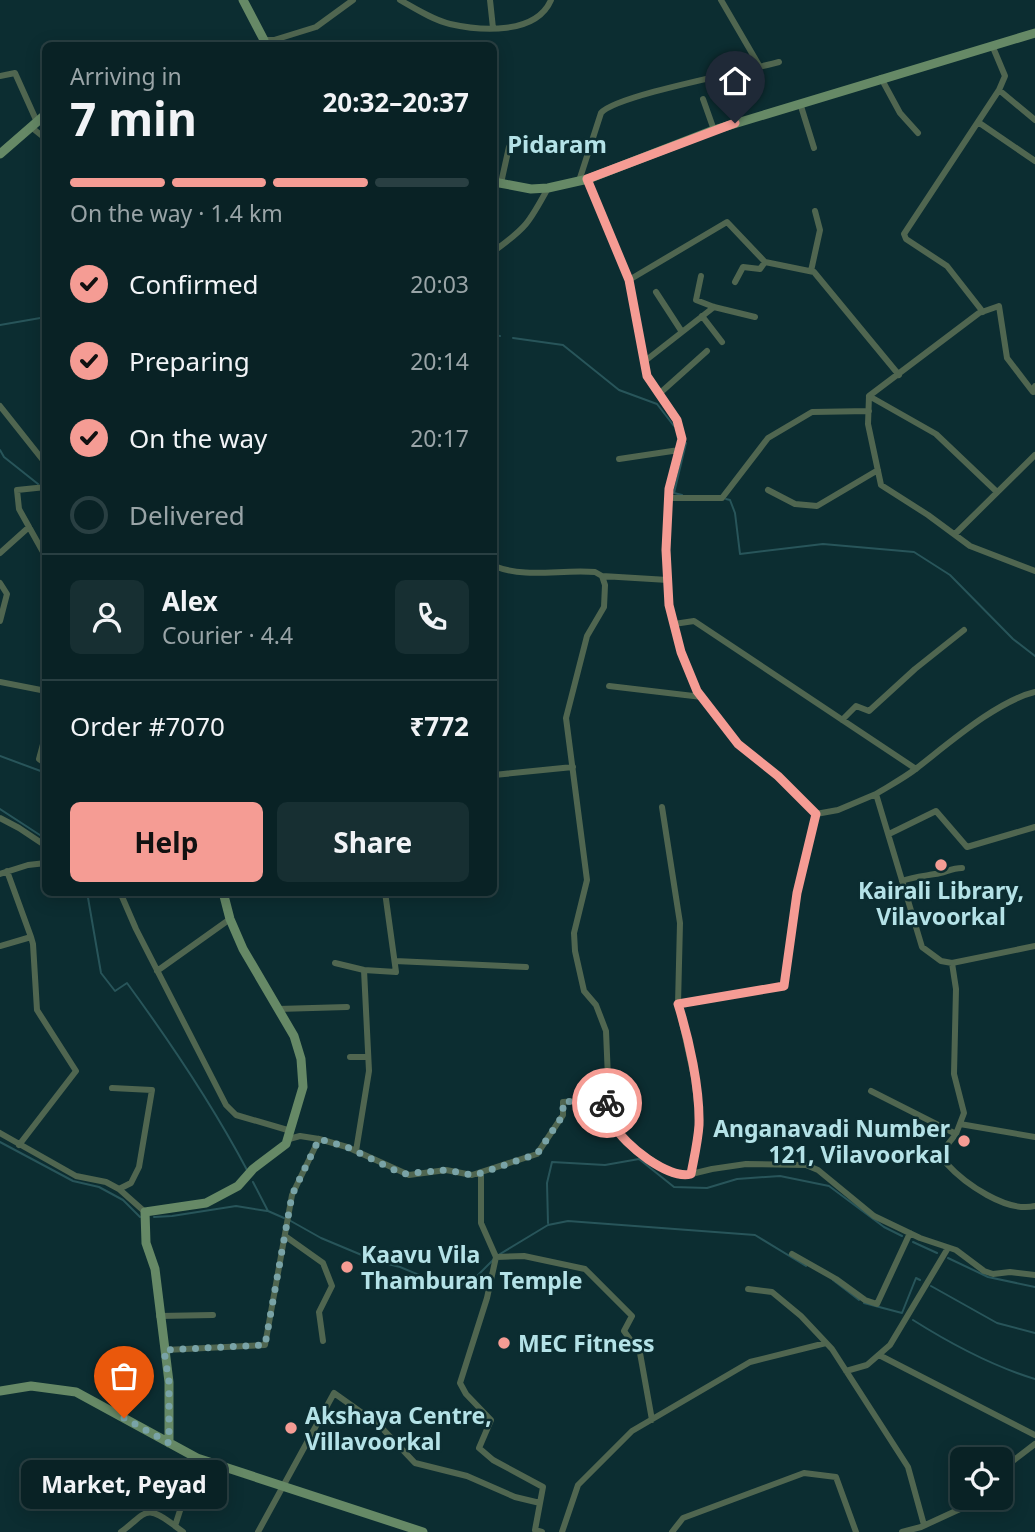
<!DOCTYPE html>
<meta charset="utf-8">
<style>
:root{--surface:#092225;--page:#172f32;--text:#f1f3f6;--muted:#99a4a7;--line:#293f42;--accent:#f59c94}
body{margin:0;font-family:"Noto Sans",sans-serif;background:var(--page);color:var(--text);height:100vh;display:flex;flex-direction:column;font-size:26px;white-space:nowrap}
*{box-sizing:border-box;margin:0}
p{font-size:23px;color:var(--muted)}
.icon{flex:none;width:38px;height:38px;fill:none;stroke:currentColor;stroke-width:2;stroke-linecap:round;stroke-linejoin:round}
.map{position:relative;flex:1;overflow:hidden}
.drawer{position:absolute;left:42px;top:42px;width:455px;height:854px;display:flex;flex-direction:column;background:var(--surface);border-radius:10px;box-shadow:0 4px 18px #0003,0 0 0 2px var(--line)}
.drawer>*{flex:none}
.tools{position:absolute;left:950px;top:1447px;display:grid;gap:14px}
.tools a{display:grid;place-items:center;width:63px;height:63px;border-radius:10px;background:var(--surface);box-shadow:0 4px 18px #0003,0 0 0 2px var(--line);font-size:35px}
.pin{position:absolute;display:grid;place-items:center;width:60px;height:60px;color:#fff;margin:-72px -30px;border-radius:50% 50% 50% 0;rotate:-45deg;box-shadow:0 0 7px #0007}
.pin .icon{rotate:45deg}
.courier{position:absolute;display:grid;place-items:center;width:70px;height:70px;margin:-35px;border:5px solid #f59c94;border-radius:50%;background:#fff;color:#222;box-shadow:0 2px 9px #0007}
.bubble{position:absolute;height:49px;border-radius:10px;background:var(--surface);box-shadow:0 4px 18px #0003,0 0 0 2px var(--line);font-size:23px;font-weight:700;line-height:49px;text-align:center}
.head em{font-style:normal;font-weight:700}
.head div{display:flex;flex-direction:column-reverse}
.head{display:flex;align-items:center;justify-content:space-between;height:119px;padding:0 28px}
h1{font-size:46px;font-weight:700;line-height:52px}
.bar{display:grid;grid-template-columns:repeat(4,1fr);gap:10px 7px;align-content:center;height:84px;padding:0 28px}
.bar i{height:9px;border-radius:5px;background:var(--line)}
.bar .on{background:var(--accent)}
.bar p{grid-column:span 4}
.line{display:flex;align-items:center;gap:18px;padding:0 28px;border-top:2px solid var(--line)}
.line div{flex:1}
.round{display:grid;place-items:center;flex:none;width:74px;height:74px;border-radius:10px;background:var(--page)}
ol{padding:0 28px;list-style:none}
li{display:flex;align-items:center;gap:21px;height:77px}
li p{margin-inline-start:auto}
li .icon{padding:7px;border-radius:50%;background:var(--accent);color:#111;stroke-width:4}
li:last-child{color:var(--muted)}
li i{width:38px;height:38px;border:4px solid var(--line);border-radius:50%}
.cta{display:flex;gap:14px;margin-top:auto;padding:14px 28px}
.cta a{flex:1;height:80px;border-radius:10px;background:var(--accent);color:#111;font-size:28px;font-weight:700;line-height:80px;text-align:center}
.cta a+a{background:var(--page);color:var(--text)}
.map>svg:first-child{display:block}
</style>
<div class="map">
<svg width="1035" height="1532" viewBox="0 0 1035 1532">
<rect width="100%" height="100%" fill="#0c2d31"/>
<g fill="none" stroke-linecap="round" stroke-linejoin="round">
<path stroke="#28555a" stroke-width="2" d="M0,325L46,317
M494,335L500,336
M513,338L563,345L619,390L657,404L674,426
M0,450L4,457L38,484
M682,495L674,493L686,443
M726,499L730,500L735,513L740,554L823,544L914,552L950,575L1013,639L1035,656
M0,756L46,773
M0,809L46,839
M87,892L101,973L115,991L127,983C171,1043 212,1104 247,1170
M0,1142L73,1181L99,1187L123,1200L140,1217
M253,1182L268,1211L284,1218
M154,1217L172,1216L236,1206L267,1211
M289,1220L321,1238L376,1261L400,1267L453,1289L474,1279L493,1260
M548,1223L547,1183L552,1162L605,1165L639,1159L674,1187L707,1188L737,1179L780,1176L829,1186L884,1227L902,1236
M913,1242L937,1253
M500,1254L548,1225L568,1221L755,1235L806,1266
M948,1258L988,1277L1035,1287
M833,1280L859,1300
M931,1286L997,1323L1035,1333
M864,1303L902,1313L916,1278L920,1280
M913,1320C951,1344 992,1366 1035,1379"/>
<path stroke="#506650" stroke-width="6" d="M400,0C416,9 433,20 450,24C481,31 536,35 551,0
M490,0L493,28
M721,0L760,67
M264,40H274L316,27L353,0
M0,76L15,73L37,122
M881,78L900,113L918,133
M999,90L1035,120
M703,99L714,130
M800,103L814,148
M978,122L1035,161
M31,127L46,139
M588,179L629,280L647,376L677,420L682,439L669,489L666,549L669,605L681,652L697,691L739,744L778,776L816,814L838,810L876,794L922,947L941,961L952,963L956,989L954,1074L964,1113L956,1134L948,1144L946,1163C965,1184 1007,1213 1035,1206
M579,181L601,113C616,95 747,71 779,62
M501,183L509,147
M494,251C526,228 529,223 548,188
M811,271L820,230L815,211
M701,276L696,300L714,307L755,317
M629,280L727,222L765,262L814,272L899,375
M735,282L743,267L760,269L765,262
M656,292L682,332
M983,312L947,266L906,239L904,234L999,90L1005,76L992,45
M702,316L722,342
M645,361L714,307
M1035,386L1033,392L1007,358L999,306L979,313L869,396L868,424L881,485L928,515L970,546L1035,571
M659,394L707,351
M869,396L936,434L997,492
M0,406L46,464
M619,459L679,450
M46,487L17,490L19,509L43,552L46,576
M768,490L795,504L817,506L878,470
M669,498H722L768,438L812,412L869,411
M955,534L1035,455
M0,553L29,527
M494,566C527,579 560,569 595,572L602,576L605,585L604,607L587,636L566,718L587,880L574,933L575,951L584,991L596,1005L606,1031L608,1078L606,1099L614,1126L629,1144L644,1155L671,1173L683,1176L712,1169L746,1164L806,1165L818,1170L874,1216L920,1238L956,1250L984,1271L993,1274L1010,1272L1035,1275
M602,576L668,580
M0,583L7,594L0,621
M674,624L694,621L916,769
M0,682L46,691
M609,686L702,697
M842,720L856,706L869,711L915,669L964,630
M46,733L39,759L46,764
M494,775L573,767
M876,794C889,786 904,778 917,768C948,744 997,701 1035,692
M662,807L680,923L678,1004L694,1077L698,1111L699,1126L691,1174
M0,818L19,828L46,846
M889,834L936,811L967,847L1035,827
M7,871L31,937
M0,874L28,865L46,863
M902,881C913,877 924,876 935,874C945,873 951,868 962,868
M120,892L136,929L226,1105L236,1115L291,1131
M0,946L31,937L33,944L37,1010L76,1071L19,1145
M395,961L526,967
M335,963L364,970L396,972L385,892
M952,963L1035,946
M157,971L230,919
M678,1004L784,986L797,893L816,814
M278,1009L347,1007
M350,1057H368
M112,1088L152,1090L139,1167L131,1183L119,1189
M871,1091L956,1134
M960,1124L1035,1137
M0,1133L76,1176L106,1182L119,1189L145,1212
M289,1139L300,1136L319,1139L347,1147L409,1175L446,1170L472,1175L537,1154L563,1115V1102L606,1099
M356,1151L369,1071L364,970
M481,1173V1223L496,1257L487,1298L460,1383L466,1394L491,1420L479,1448L493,1460L543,1487L535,1530L542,1532
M285,1236L323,1263L332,1286L319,1312L323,1341
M792,1254L836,1279L865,1300L877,1304L910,1233
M496,1257L524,1256L585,1269L632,1316L624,1331L640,1353L652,1420
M748,1289L772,1292L801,1316L832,1349L908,1467L924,1525
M159,1316L213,1315
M165,1350L265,1345L292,1195L319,1139
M879,1355L1035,1435
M846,1371L867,1365L890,1345L948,1248
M1001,1470L1035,1444
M121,1532C146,1514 144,1502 175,1526
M183,1532L175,1526L197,1458
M258,1532L334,1393L379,1425L415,1463L467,1476L515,1497L540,1503
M562,1532L578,1485L632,1431L750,1362L826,1343
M672,1532L683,1518L804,1473L836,1477L856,1532
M902,1532L921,1527L984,1498"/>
<path stroke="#668966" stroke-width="9" d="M243,0L264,40L263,46
M0,154L46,114
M494,182L531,189L548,188L588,179L714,130L1035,33
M0,1391L31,1386L76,1392L197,1458L423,1532
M169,1443V1382L155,1269L146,1243L145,1212L206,1203L238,1186L253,1169L286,1144L303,1087L301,1059L294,1036L243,949L230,919L223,892"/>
</g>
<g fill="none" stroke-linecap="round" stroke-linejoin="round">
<path stroke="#79a3a7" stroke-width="7" stroke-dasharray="0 12.6" d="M124,1418L169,1443V1382L164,1350L265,1345L292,1195L319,1139L347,1147L403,1174L446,1170L472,1175L481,1173L537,1154L563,1115V1102L606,1099L607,1103"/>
<path stroke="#f59c94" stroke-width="9" d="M607,1103C609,1110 611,1119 614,1125C624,1145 669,1180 691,1174C694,1158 698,1141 699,1125C700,1088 689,1039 678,1004L784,986L797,893L816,814L778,776L738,744L697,691L681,652L669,605L666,550L669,489L682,439L677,420L647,376L629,280L587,179L735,123"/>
</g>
<g fill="#f59c94" stroke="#0c2d31" stroke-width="2.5">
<circle cx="941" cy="865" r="7"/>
<circle cx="964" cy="1141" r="7"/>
<circle cx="347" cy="1267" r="7"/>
<circle cx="504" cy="1343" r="7"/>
<circle cx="291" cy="1428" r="7"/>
</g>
<g text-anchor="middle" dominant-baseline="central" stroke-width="5" stroke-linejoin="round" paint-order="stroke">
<g font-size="23" font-weight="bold" fill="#b4e2e7" stroke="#0c2d31" text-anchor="start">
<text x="941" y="890" text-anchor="middle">Kairali Library,<tspan x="941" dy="26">Vilavoorkal</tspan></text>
<text x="950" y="1128" text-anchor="end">Anganavadi Number<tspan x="950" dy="26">121, Vilavoorkal</tspan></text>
<text x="361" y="1254">Kaavu Vila<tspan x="361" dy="26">Thamburan Temple</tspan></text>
<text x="518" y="1343">MEC Fitness</text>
<text x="305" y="1415">Akshaya Centre,<tspan x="305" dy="26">Villavoorkal</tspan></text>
</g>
<g font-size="24" font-weight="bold" fill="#b4e2e7" stroke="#0c2d31">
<text x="557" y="143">Pidaram</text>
</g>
</g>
</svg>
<div class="tools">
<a><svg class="icon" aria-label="locate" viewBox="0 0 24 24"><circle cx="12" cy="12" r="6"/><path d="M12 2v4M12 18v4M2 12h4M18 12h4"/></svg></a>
</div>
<div class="pin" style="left:124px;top:1418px;background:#ea580c"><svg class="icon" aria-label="bag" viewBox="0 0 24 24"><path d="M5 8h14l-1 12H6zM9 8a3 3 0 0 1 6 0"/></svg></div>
<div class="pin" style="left:735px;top:123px;background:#1f2937"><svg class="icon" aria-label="home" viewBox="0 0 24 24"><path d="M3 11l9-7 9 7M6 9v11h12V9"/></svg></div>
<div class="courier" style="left:607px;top:1103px"><svg class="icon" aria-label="bike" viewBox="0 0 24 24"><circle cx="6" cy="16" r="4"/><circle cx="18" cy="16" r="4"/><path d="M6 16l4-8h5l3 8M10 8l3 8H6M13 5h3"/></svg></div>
<div class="bubble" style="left:21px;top:1460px;width:206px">Market, Peyad</div>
<section class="drawer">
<div class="head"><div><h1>7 min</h1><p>Arriving in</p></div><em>20:32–20:37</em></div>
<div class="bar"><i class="on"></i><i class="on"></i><i class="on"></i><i></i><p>On the way · 1.4 km</p></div>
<ol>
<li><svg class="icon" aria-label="check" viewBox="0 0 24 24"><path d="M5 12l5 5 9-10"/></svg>Confirmed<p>20:03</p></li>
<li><svg class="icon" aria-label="check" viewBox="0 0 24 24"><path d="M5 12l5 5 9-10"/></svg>Preparing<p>20:14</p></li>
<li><svg class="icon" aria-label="check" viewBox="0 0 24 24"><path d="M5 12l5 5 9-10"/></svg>On the way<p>20:17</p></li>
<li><i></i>Delivered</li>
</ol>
<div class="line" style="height:126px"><a class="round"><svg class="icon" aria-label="person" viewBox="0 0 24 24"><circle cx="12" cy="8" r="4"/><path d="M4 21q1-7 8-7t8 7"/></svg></a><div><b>Alex</b><p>Courier · 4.4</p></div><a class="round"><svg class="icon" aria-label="phone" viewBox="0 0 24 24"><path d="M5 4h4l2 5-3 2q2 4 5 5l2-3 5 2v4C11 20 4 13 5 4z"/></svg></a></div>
<div class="line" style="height:91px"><div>Order #7070</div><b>₹772</b></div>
<div class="cta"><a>Help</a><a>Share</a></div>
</section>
</div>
